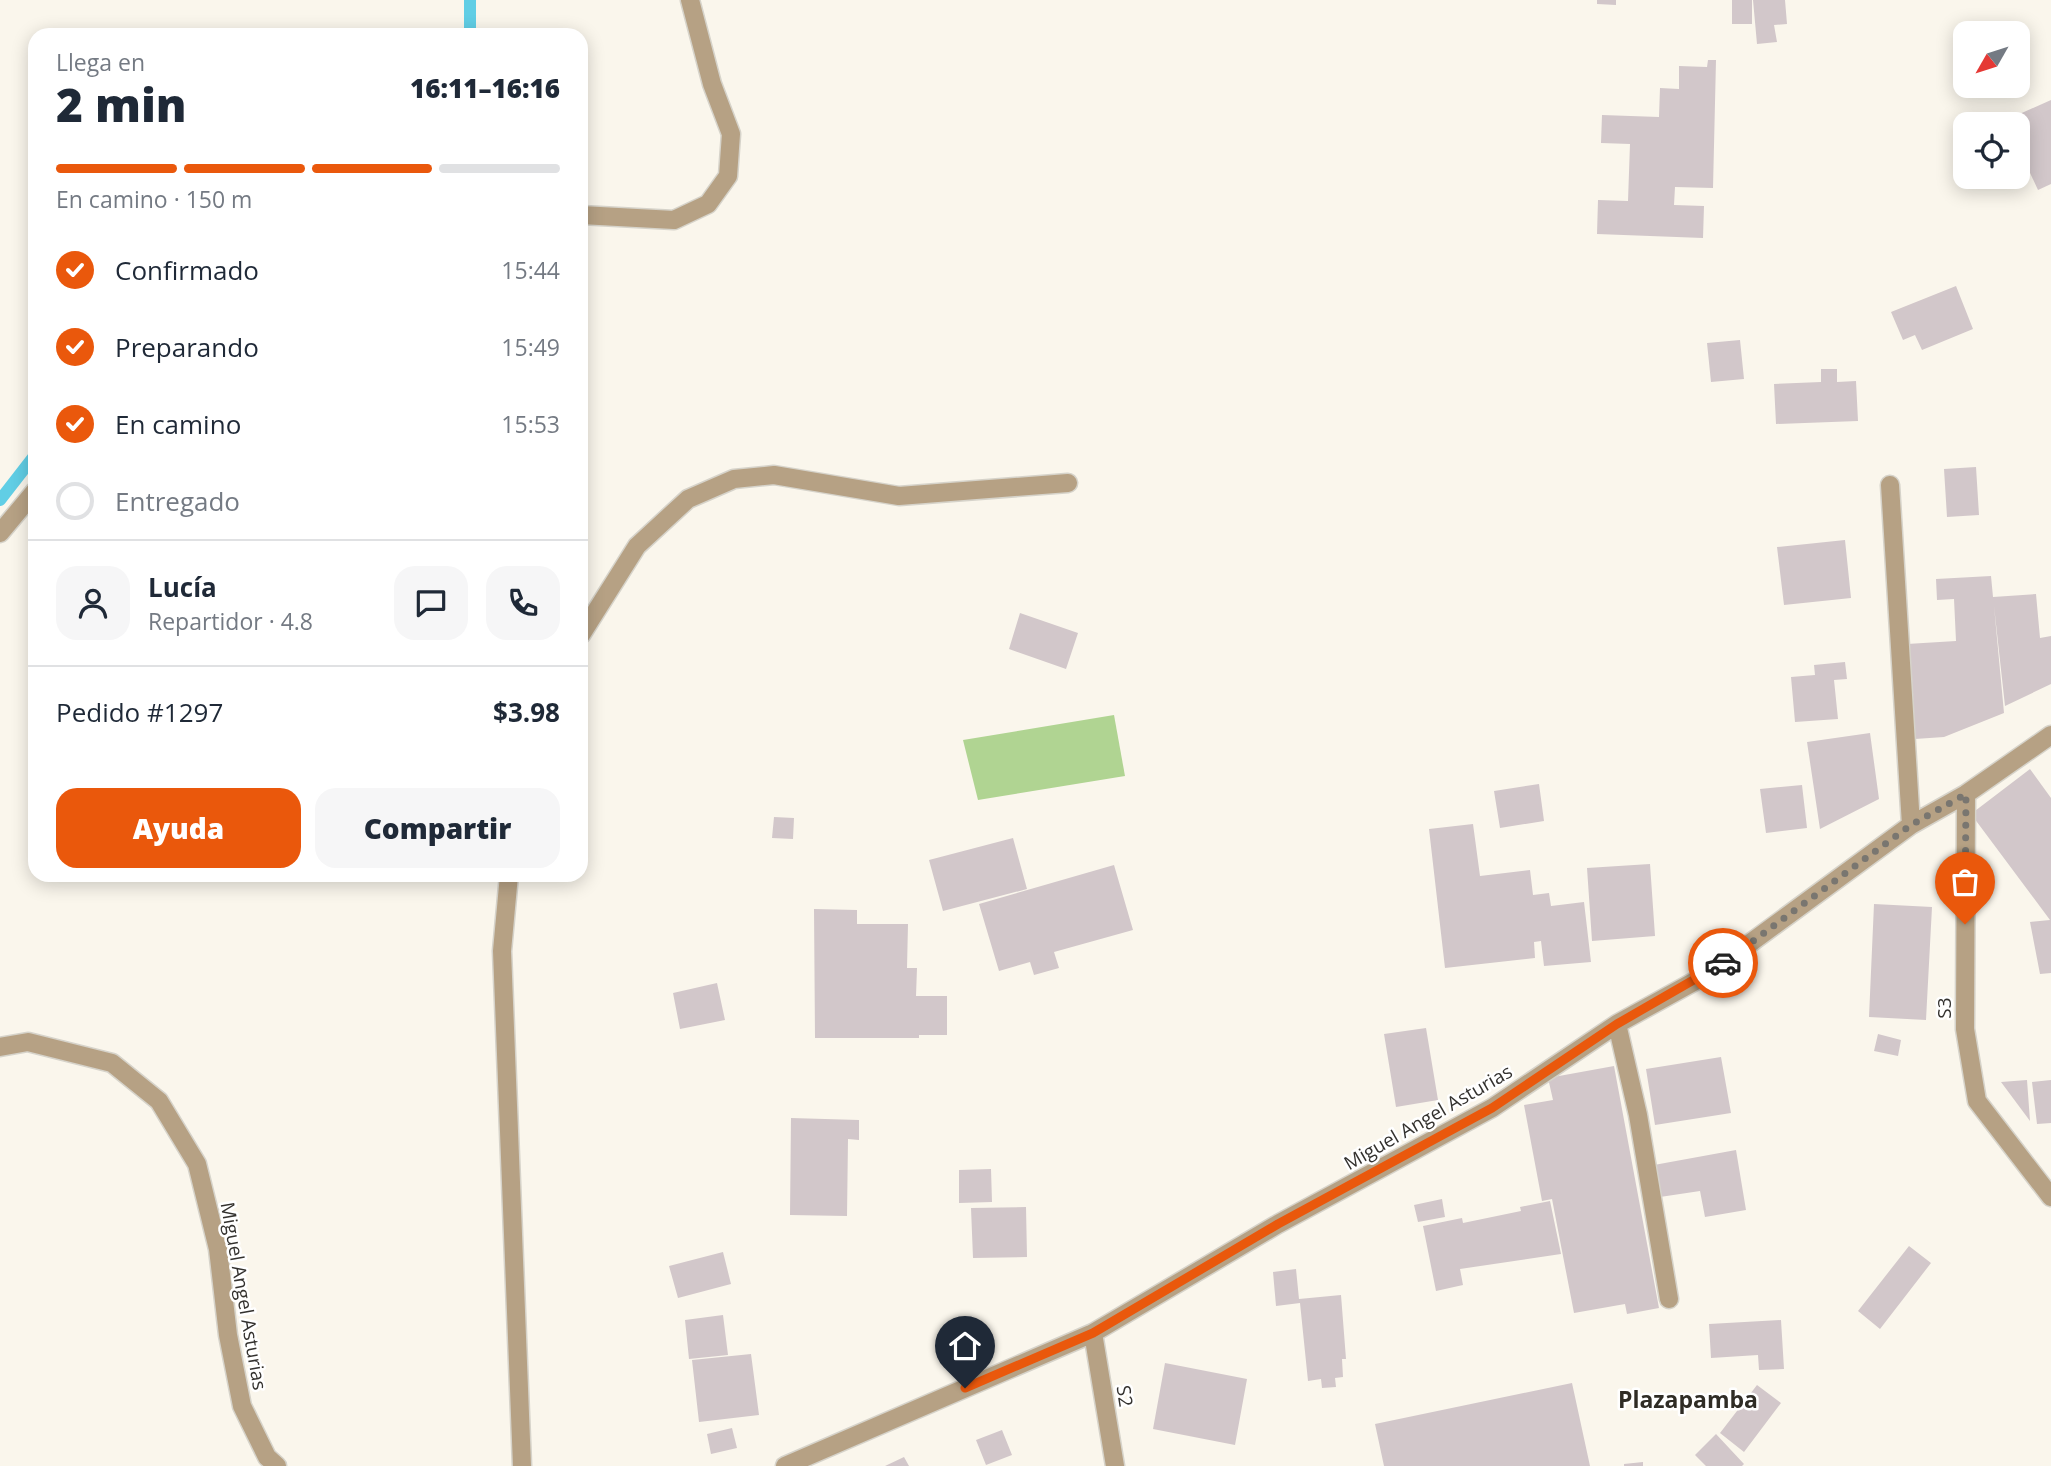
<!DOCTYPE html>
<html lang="es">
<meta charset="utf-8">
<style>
:root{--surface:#fff;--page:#f6f6f7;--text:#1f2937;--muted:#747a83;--line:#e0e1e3;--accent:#ea580c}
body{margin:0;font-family:"Open Sans",sans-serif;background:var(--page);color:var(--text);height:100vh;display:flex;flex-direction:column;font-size:26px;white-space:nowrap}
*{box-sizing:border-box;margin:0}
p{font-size:23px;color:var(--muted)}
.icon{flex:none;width:38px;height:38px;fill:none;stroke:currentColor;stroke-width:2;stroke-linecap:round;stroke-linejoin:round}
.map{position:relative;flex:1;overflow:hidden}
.sheet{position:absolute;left:28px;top:28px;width:560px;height:854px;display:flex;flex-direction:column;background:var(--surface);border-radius:21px;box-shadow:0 4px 18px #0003}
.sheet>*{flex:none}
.needle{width:46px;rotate:231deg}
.tools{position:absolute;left:1953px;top:21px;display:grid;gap:14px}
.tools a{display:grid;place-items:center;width:77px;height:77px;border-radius:14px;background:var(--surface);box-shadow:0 4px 18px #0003;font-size:35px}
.pin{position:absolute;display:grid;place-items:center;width:60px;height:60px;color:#fff;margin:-72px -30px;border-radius:50% 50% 50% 0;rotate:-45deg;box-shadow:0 0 7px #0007}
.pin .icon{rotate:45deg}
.courier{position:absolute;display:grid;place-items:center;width:70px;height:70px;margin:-35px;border:5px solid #ea580c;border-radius:50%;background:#fff;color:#222;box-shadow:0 2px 9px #0007}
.headline em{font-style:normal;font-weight:800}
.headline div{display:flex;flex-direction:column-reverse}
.headline{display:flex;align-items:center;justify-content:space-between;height:119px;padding:0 28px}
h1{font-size:46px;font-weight:800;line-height:52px}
.bar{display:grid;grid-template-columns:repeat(4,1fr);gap:10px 7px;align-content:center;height:84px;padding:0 28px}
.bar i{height:9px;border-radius:5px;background:var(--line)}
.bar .current{background:var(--accent)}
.bar p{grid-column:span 4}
.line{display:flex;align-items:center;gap:18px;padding:0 28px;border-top:2px solid var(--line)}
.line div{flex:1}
.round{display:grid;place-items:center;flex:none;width:74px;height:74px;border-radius:21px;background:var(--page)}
ol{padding:0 28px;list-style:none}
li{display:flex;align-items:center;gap:21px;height:77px}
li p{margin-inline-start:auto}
li .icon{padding:7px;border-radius:50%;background:var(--accent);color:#fff;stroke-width:4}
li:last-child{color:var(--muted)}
li i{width:38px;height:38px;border:4px solid var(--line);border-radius:50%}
.button{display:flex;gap:14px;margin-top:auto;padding:14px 28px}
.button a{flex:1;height:80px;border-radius:21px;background:var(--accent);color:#fff;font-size:28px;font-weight:800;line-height:80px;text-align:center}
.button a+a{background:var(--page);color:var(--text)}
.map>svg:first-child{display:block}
</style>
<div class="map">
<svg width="2051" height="1466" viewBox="0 0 2051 1466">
<rect width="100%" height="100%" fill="#faf6ec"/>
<path fill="#b0d492" d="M1114,715L1125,776L978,800L963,740Z"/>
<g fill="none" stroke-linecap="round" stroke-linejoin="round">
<path stroke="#61cee5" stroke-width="12" d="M470,0V35
M0,500L35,455"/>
</g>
<path fill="#d2c7ca" d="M1597,0H1616V5L1597,4Z
M1732,0H1752V24H1732Z
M1753,0H1785L1787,24L1774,25L1777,42L1757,44Z
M1708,60H1716L1713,188L1675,187L1674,205L1704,206L1703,238L1597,234L1598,200L1628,201L1630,144L1601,143L1602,115L1659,117L1660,88L1679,89V66L1707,67Z
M2051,100V184L2038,190L2018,147V124H2007L2006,120Z
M1956,286L1973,329L1922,350L1915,335L1903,340L1891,312Z
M1740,340L1744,379L1711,382L1707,343Z
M1821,369H1837V382L1856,381L1858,421L1776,424L1774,384L1821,382Z
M1976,467L1979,515L1947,517L1944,469Z
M1845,540L1851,598L1784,605L1777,547Z
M1991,576L1993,597L2036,594L2040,638L2051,636V684L2005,706L1994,606L2004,713L1944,737L1915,739L1907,644L1956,641L1954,599L1937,600L1936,579Z
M1020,613L1078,633L1066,669L1009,649Z
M1845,662L1847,679L1834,680L1838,719L1795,722L1791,677L1815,675L1814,665Z
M1870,733L1879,799L1820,829L1807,742Z
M2030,769L2051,798V973L2040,974L2030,922L2050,920L1971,814Z
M1539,784L1544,821L1500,828L1494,791Z
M1802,785L1807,828L1766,833L1760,789Z
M774,817L794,818L793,839L772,838Z
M1473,824L1480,876L1530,870L1533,895L1549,893L1551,906L1584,902L1591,962L1544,966L1541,941L1534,942L1535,958L1445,968L1429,829Z
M1013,838L1027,889L943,911L929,860Z
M1650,864L1655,936L1592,941L1587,868Z
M1114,865L1133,930L1054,952L1059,968L1034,975L1030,962L999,971L979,904Z
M1874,904L1932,907L1926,1020L1869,1017Z
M814,909L857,910V924H908L907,968H917L916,996H947V1035H919V1038H815Z
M717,983L725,1020L680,1029L673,993Z
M1426,1028L1438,1100L1396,1107L1384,1034Z
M1878,1034L1901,1040L1898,1056L1874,1051Z
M1721,1057L1731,1113L1655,1125L1646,1069Z
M1614,1066L1659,1308L1627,1314L1625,1304L1574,1313L1552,1199L1542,1201L1524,1105L1553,1100L1548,1078Z
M2027,1080L2030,1121L2001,1082Z
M2051,1080V1123L2037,1124L2032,1082Z
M791,1118L859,1120V1140L848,1139L847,1216L790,1215Z
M1736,1150L1746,1210L1705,1217L1700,1191L1660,1197L1654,1165Z
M991,1169L992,1202L959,1203V1170Z
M1442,1199L1445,1217L1418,1222L1414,1205Z
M1550,1201L1561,1254L1460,1269L1463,1285L1436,1291L1423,1226L1462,1218L1463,1223L1521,1211L1520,1207Z
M1026,1207L1027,1257L973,1258L971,1208Z
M1909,1246L1931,1263L1880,1329L1858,1311Z
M723,1252L731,1284L678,1298L669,1266Z
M1296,1269L1299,1299L1341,1295L1346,1359H1342L1343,1377L1335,1378L1336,1387L1322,1388L1321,1379L1308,1381L1300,1303L1276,1306L1273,1272Z
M723,1315L728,1355L689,1359L685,1320Z
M1781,1320L1784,1369L1759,1370L1758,1355L1711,1358L1709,1324Z
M751,1354L759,1415L699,1422L692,1360Z
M1165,1363L1247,1379L1235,1445L1153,1429Z
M1572,1383L1590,1466H1384L1375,1424Z
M1757,1385L1781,1403L1744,1452L1720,1433Z
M732,1428L737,1448L711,1454L707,1434Z
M1002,1430L1012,1455L986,1465L976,1440Z
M1716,1434L1744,1464L1742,1466H1706L1695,1455Z
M904,1457L909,1466H885Z
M1643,1462V1466H1624V1464Z"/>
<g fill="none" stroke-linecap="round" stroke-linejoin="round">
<defs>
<path id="minor" d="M581,215L674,220L708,204L728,176L731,134L712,84L690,0
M1890,485L1911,825
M0,533L35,491
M581,635L637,546L688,499L734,479L774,475L899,496L1068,483
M1966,794L1965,1029L1977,1101L2051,1197
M509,875L502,951L522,1466
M1617,1024L1638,1115L1669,1299
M0,1047L28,1042L112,1063L159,1101L197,1164L218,1249L228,1335L242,1406L267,1457L277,1466
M1093,1333L1115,1466
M785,1466L1093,1333L1278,1224L1492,1108L1617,1024L1708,974L1911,825L1966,794L2051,735"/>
</defs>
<use href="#minor" stroke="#d6d3ca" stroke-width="21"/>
<use href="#minor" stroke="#b6a184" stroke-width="18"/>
</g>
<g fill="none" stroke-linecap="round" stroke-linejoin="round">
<path stroke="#797670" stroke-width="7" stroke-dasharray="0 12.6" d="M1723,963L1911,825L1966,794L1965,924"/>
<path stroke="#ea580c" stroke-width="9" d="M965,1388L1093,1333L1278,1224L1492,1108L1617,1024L1723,963"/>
</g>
<g text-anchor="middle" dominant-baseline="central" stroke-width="5" stroke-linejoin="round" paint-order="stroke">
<g font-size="19" fill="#33312e" stroke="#fff">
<text transform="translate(1944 1008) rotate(-90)">S3</text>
<text transform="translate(1428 1117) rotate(-30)">Miguel Angel Asturias</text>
<text transform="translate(244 1296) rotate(80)">Miguel Angel Asturias</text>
<text transform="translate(1125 1396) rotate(81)">S2</text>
</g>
<g font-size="23" font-weight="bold" fill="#2f2c25" stroke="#fff">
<text x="1688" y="1399">Plazapamba</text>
</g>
</g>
</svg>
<div class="tools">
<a><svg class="needle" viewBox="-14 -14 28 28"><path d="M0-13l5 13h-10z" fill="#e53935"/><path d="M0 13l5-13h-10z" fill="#747a83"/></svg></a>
<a><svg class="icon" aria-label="locate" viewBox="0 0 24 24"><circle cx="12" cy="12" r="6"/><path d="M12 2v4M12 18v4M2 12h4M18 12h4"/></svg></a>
</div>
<div class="pin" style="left:1965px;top:924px;background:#ea580c"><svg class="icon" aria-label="bag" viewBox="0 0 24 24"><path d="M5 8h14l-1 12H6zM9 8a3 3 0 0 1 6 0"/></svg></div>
<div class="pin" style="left:965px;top:1388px;background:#1f2937"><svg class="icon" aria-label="home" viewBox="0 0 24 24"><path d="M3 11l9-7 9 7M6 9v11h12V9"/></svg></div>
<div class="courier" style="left:1723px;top:963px"><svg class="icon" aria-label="car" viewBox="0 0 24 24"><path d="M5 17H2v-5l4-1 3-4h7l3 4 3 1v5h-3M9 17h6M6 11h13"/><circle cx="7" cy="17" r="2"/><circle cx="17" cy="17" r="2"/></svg></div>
<section class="sheet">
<div class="headline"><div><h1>2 min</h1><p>Llega en</p></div><em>16:11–16:16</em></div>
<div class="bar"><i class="current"></i><i class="current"></i><i class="current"></i><i></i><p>En camino · 150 m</p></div>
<ol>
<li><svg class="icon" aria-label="check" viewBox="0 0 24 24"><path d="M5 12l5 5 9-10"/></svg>Confirmado<p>15:44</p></li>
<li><svg class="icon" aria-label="check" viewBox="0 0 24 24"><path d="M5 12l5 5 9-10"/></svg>Preparando<p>15:49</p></li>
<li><svg class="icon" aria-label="check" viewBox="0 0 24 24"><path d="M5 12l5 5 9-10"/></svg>En camino<p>15:53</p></li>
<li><i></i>Entregado</li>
</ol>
<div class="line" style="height:126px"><a class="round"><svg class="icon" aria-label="person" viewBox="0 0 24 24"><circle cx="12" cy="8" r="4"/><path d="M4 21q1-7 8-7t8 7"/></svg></a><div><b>Lucía</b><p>Repartidor · 4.8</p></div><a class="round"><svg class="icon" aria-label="chat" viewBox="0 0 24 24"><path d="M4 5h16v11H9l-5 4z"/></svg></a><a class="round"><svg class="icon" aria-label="phone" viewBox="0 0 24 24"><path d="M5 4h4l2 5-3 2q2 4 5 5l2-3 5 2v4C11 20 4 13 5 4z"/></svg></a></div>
<div class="line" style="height:91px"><div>Pedido #1297</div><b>$3.98</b></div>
<div class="button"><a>Ayuda</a><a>Compartir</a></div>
</section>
</div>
